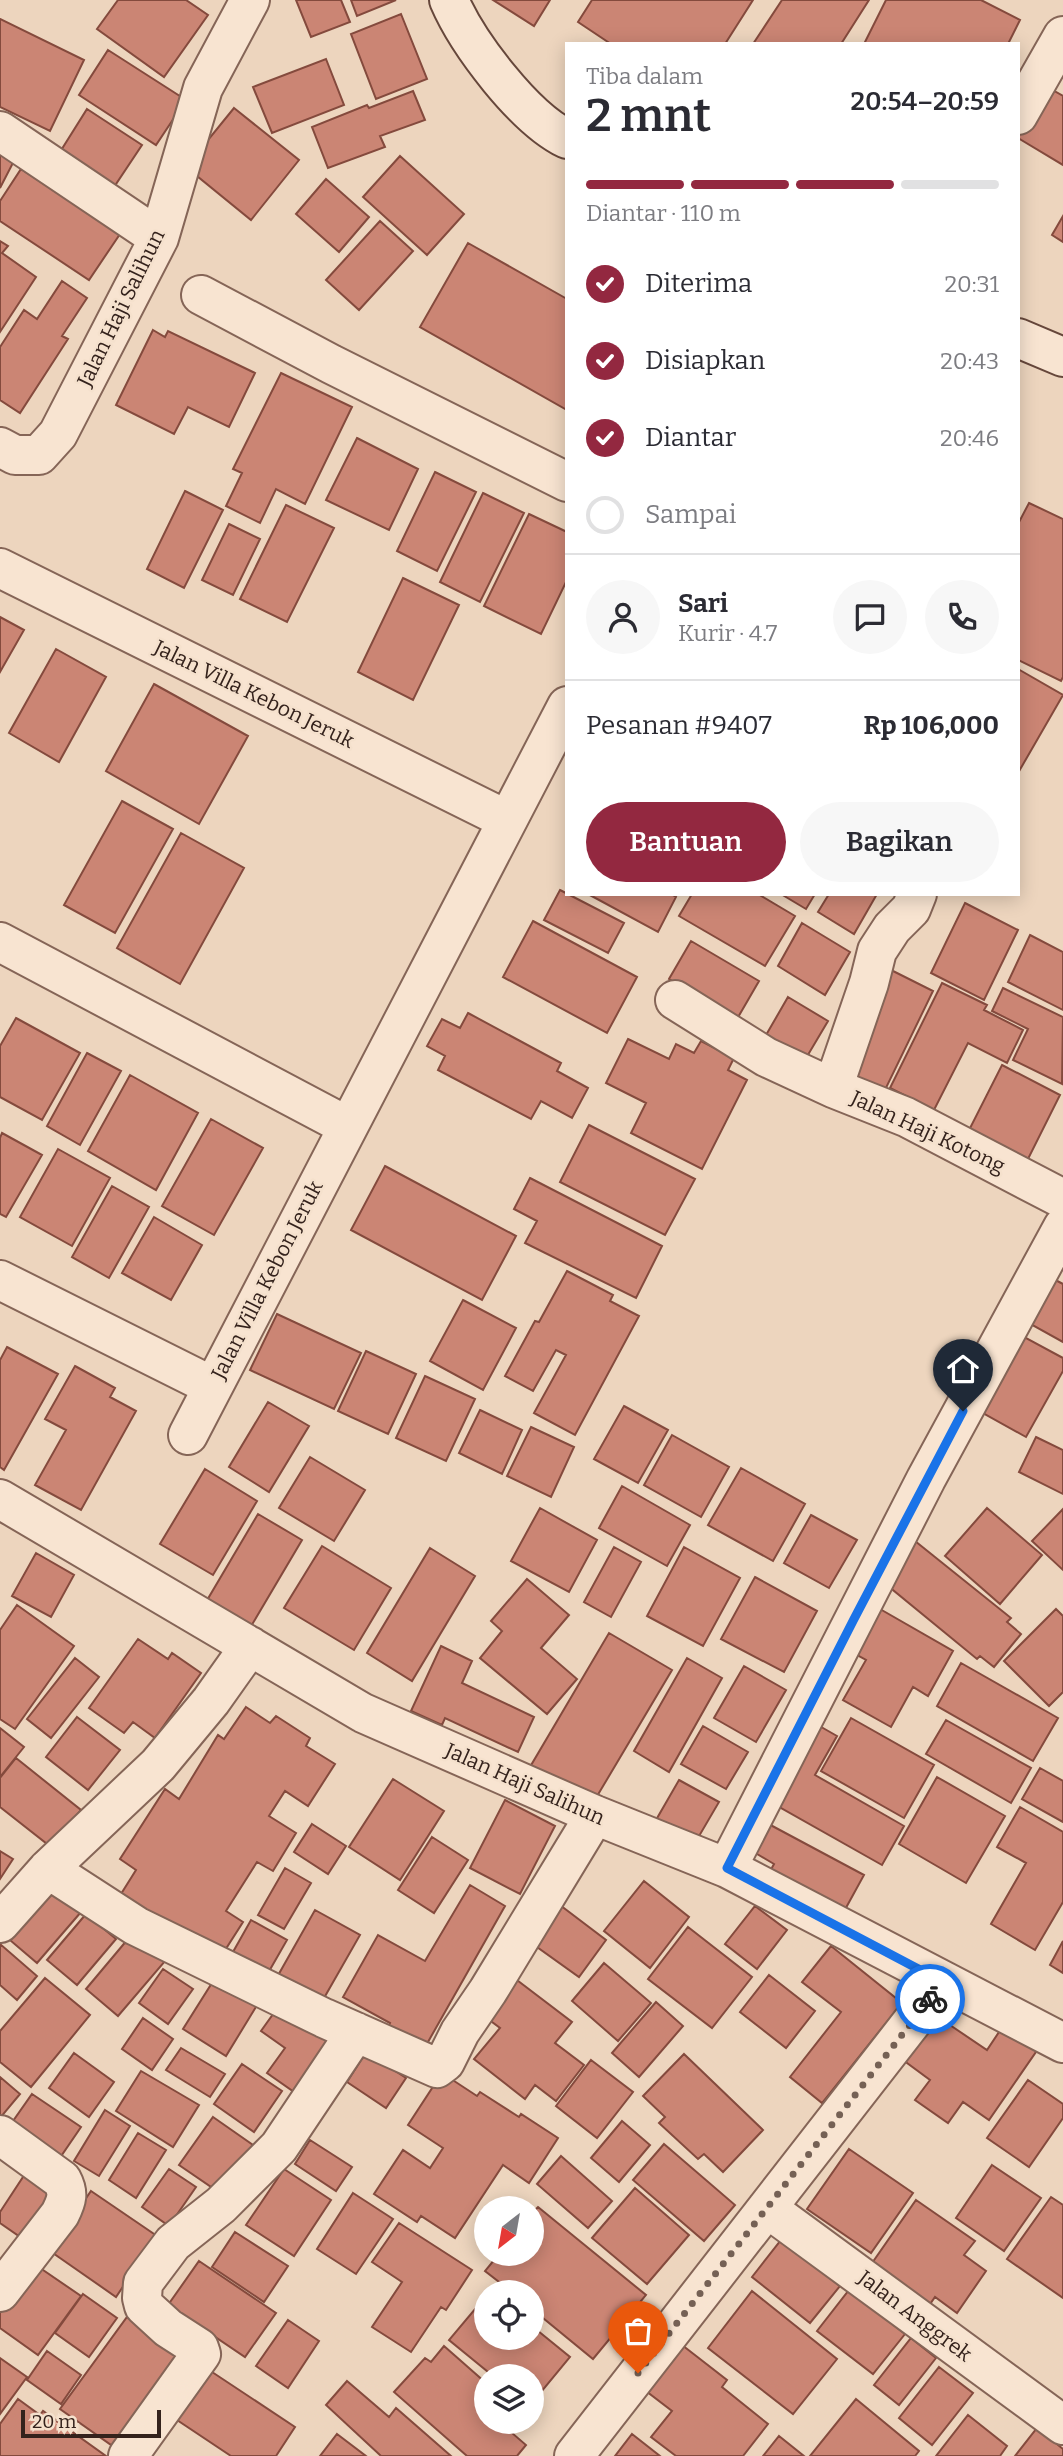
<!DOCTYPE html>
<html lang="id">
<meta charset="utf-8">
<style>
:root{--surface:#fff;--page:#f7f7f7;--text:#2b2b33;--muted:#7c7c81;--line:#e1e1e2;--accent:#932840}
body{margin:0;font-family:Bitter,serif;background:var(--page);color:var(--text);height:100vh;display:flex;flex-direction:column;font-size:26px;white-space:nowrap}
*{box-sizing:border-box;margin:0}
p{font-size:23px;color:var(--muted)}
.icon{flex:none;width:38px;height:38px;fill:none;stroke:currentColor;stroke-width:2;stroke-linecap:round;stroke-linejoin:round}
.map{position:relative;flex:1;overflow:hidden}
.side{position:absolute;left:565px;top:42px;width:455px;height:854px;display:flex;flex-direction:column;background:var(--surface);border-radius:0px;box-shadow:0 4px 18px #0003}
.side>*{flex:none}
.needle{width:46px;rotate:211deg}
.fabs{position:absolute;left:474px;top:2196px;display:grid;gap:14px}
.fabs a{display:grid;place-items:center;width:70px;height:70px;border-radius:50%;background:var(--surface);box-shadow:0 4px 18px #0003;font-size:35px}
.scale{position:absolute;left:21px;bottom:18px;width:140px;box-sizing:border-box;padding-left:7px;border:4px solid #34221c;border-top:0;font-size:19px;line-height:24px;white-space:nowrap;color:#34221c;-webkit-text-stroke:5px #f5e1cd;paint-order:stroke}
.pin{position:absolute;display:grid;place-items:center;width:60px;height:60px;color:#fff;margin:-72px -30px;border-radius:50% 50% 50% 0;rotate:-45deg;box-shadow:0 0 7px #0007}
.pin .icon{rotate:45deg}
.courier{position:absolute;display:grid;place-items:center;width:70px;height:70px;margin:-35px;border:5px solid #1a73e8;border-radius:50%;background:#fff;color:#222;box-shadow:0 2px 9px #0007}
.summary em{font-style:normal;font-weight:600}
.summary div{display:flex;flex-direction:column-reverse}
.summary{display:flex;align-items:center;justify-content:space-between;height:119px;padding:0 21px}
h1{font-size:46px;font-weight:600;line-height:52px}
.bar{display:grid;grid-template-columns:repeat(4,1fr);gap:10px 7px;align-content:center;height:84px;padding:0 21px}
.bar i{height:9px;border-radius:5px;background:var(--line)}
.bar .active{background:var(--accent)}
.bar p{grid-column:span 4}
.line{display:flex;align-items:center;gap:18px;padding:0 21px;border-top:2px solid var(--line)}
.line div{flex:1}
.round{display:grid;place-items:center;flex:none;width:74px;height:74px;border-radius:37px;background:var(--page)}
ol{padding:0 21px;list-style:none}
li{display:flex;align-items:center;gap:21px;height:77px}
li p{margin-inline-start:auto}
li .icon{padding:7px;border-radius:50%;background:var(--accent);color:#fff;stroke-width:4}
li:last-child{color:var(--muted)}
li i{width:38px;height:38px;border:4px solid var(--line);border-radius:50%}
.button{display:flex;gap:14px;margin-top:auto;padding:14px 21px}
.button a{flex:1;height:80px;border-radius:42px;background:var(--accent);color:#fff;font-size:28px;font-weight:600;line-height:80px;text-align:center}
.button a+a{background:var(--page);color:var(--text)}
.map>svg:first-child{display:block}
</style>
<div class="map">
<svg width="1063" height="2456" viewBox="0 0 1063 2456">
<rect width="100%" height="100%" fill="#edd5be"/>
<path fill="#cb8574" stroke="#844a3d" stroke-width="2" d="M118,0H186L208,15L164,77L97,29Z
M296,0H341L350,22L311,37Z
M351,0H396L357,16Z
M493,0H550L534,26Z
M592,0H753L725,44H611L578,22Z
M782,0H869L841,44H753Z
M886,0H981L1020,20L1008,44H864Z
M401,14L427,79L376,99L351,34Z
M0,19L84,60L50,131L0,107Z
M108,50L186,100L156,145L79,95Z
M326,59L344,105L272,133L253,87Z
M1042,84L1063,96V165L1018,138V124Z
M413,91L425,120L380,136L385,147L328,168L312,127L367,105L369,108Z
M234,108L299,160L251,220L186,167Z
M87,109L142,145L114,187L60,152Z
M0,151L15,159L0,188Z
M400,156L464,214L427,255L363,197Z
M21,169L120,234L89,280L0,221V201Z
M326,179L369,217L339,252L296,214Z
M1063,216V242L1052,235Z
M380,221L413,251L359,310L326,280Z
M0,241L8,246L2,253L36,277L0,332Z
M468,243L567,299V410L420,327Z
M62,281L87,298L62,336L68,339L20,413L0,400V347L24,310L37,319Z
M153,330L165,337L168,331L255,373L229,427L188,407L174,434L116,405Z
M281,373L352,407L305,504L276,489L260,523L226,506L242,473L233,469Z
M357,438L418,469L389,530L326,500Z
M435,472L476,492L437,571L397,551Z
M185,491L223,510L184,588L147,569Z
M483,493L524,513L480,602L440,582Z
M1029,503L1063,519V677L1061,681L1018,660V524Z
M286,505L334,528L287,622L240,599Z
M529,514L567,532V580L541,634L484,606Z
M229,524L260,539L233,595L202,580Z
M403,578L459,605L413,700L358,672Z
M0,617L24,630L0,672Z
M56,649L106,677L59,762L9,733Z
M1018,669L1063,695L1018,773Z
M154,684L248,736L199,824L106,771Z
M122,801L173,829L115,933L64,905Z
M181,833L244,868L180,984L117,948Z
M560,890L624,923L608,953L544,920Z
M588,894H671L676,897L658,932Z
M692,894H758L795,916L765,966L679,916Z
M781,894H815L806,909Z
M829,894H877L854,934L818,912Z
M965,903L1018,930L984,1000L931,973Z
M533,921L637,977L607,1033L503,977Z
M802,923L850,952L825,995L778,966Z
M1030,935L1063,952V1010L1008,982Z
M691,941L759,981L737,1019L669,979Z
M891,970L933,991L884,1092L841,1071Z
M942,983L987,1005L984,1010L1023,1030L1007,1063L968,1043L934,1110L890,1088Z
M1003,988L1063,1017L1062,1084L1013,1060L1028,1029L992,1011Z
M788,997L828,1021L802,1065L762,1042Z
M468,1013L561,1063L557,1071L588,1088L572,1118L541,1101L531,1119L438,1070L445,1056L427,1046L442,1019L460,1028Z
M16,1018L80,1053L42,1120L0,1097V1046Z
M628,1039L669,1059L676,1044L694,1053L701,1041L734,1058L728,1070L747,1080L702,1169L631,1133L646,1103L606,1083Z
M87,1053L121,1071L80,1145L47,1126Z
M1002,1065L1060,1095L1024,1167L965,1138Z
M130,1075L198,1113L156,1190L88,1151Z
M211,1119L263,1148L214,1235L162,1206Z
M589,1125L695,1179L665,1235L560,1182Z
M2,1133L42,1155L6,1217L0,1214V1138Z
M58,1149L110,1178L72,1246L20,1217Z
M385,1166L516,1236L482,1300L351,1230Z
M530,1178L662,1246L636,1298L525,1243L537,1221L514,1209Z
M112,1186L149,1207L109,1278L72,1257Z
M154,1217L202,1245L171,1300L122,1273Z
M567,1271L613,1295L610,1301L639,1316L575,1435L534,1413L566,1355L556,1350L533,1391L505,1376L535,1321L539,1322Z
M1044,1274L1063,1284V1342L1020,1318Z
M463,1300L516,1328L483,1390L430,1361Z
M277,1314L361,1353L334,1409L250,1370Z
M1015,1332L1063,1358V1371L1026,1437L974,1408Z
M7,1347L58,1374L4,1470L0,1467V1360Z
M366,1351L416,1374L388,1434L338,1411Z
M75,1366L115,1388L110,1397L136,1411L81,1510L35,1485L66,1430L45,1419Z
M425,1376L475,1399L446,1461L396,1438Z
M268,1402L309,1426L269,1492L229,1467Z
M624,1406L668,1430L638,1483L594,1459Z
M480,1410L522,1430L502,1474L459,1453Z
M531,1427L574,1447L551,1497L507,1476Z
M672,1435L729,1467L701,1517L644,1485Z
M1036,1437L1063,1450V1494L1019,1472Z
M310,1457L365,1490L334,1541L279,1508Z
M741,1468L805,1504L773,1561L708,1525Z
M205,1469L257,1501L213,1575L160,1544Z
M622,1486L690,1525L667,1566L599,1528Z
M540,1508L597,1540L569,1592L511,1561Z
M987,1508L1042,1555L1000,1604L945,1556Z
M1063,1509V1570L1032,1541Z
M258,1514L302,1540L250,1628L206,1602Z
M811,1515L857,1540L829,1588L784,1563Z
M915,1541L1011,1618L1007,1622L1021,1634L994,1667L980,1656L977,1659L882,1581Z
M322,1546L391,1588L354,1650L284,1608Z
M614,1547L641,1562L611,1617L584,1602Z
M684,1547L740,1578L703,1646L647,1616Z
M430,1548L475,1576L412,1681L367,1653Z
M36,1553L74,1575L51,1617L12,1596Z
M755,1577L817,1611L784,1672L721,1639Z
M527,1579L569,1615L541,1648L577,1679L547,1714L480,1658L502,1631L491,1621Z
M17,1605L74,1646L15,1729L0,1719V1630Z
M873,1605L953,1651L928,1696L913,1687L891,1727L843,1700L866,1660L848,1650Z
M1056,1609L1063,1616V1692L1049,1706L1004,1661Z
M609,1633L672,1670L593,1803L530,1767Z
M138,1639L168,1659L172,1653L201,1673L155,1738L133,1722L124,1733L89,1708Z
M441,1646L472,1661L462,1683L534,1717L518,1752L445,1718L442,1725L411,1711Z
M75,1658L99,1677L51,1738L27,1719Z
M687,1658L722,1678L669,1772L634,1751Z
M961,1663L1058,1718L1033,1761L937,1706Z
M744,1666L786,1690L756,1742L714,1718Z
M246,1707L270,1723L276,1716L310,1738L306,1746L335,1764L308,1806L285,1791L269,1816L296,1833L273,1871L257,1862L226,1911L243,1922L220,1958L121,1894L136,1870L120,1859L165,1789L179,1799L218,1735L224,1739Z
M77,1717L120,1750L88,1790L46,1757Z
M851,1718L934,1765L904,1818L821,1771Z
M809,1720L837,1736L815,1775L904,1826L882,1865L767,1800Z
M946,1720L1031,1768L1011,1803L926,1754Z
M703,1726L748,1752L726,1789L681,1764Z
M0,1728L24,1747L0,1777Z
M16,1758L81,1810L51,1847L0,1807V1778Z
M1040,1768L1063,1781V1822L1022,1799Z
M937,1777L1005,1816L966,1883L899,1844Z
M393,1779L444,1811L400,1880L349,1847Z
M679,1780L719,1802L695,1843L656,1820Z
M505,1800L555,1826L520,1894L470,1868Z
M1020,1807L1063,1832V1902L1035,1950L991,1924L1026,1863L997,1847Z
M763,1821L864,1875L842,1915L769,1873L774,1864L747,1848Z
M312,1824L346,1846L328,1874L294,1852Z
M432,1837L468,1860L434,1913L398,1890Z
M0,1851L13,1859L0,1879Z
M285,1868L311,1883L284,1929L258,1915Z
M644,1881L689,1917L650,1968L604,1931Z
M47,1883L81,1912L37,1963L4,1935Z
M470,1885L505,1906L424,2049L388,2027L390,2023L343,1997L378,1935L425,1961Z
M552,1899L606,1940L579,1977L523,1937Z
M755,1906L787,1930L757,1969L725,1944Z
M315,1910L360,1935L320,2005L276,1979Z
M86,1914L116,1939L77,1985L47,1960Z
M251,1920L287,1940L268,1973L233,1952Z
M688,1927L752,1977L712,2028L648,1979Z
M133,1933L166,1960L118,2016L86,1989Z
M1063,1941V1973L1050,1965Z
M0,1944L37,1976L17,2000L0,1985Z
M831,1946L902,2003L822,2103L790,2077L841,2012L802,1982Z
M604,1963L651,2003L618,2041L572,2001Z
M163,1969L193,1989L168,2024L139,2003Z
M509,1974L572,2022L555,2043L584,2065L556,2101L535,2085L525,2099L474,2059L500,2028L480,2013Z
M217,1975L259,2002L226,2056L183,2029Z
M769,1975L815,2011L786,2048L740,2012Z
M45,1978L90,2015L31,2087L0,2062V2031Z
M656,2002L683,2026L639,2077L612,2053Z
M276,2010L336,2038L297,2094L267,2073L285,2048L261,2031Z
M935,2015L987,2050L1003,2026L1038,2049L989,2120L963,2102L948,2123L915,2100L930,2080L903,2060Z
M143,2018L173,2039L152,2070L122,2049Z
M181,2048L225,2074L210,2097L166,2070Z
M366,2052L406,2078L386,2108L347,2082Z
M74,2053L114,2082L89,2117L49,2088Z
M684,2054L763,2130L723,2172L704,2154L698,2159L659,2123L665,2117L643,2096Z
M591,2060L633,2092L597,2138L556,2106Z
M242,2064L282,2091L254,2132L214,2104Z
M141,2071L199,2105L173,2147L116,2111Z
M442,2073L477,2096L480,2092L519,2117L521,2114L558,2138L529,2183L503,2165L455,2238L421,2216L417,2222L374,2194L403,2150L430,2168L443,2148L408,2125Z
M0,2077L20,2094L0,2118Z
M1028,2080L1063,2104V2118L1029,2167L987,2138Z
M32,2094L81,2127L55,2165L6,2131Z
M105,2110L130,2126L99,2176L74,2161Z
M213,2117L253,2145L220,2193L179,2165Z
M622,2121L650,2145L619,2182L591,2158Z
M138,2133L166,2150L136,2198L109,2180Z
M310,2140L352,2167L336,2191L295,2164Z
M664,2144L735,2205L704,2241L633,2180Z
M849,2149L913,2193L871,2253L807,2209Z
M561,2156L612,2201L588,2228L537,2184Z
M992,2165L1041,2198L1004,2251L956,2218Z
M169,2169L196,2187L169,2226L142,2207Z
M284,2169L331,2200L294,2256L246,2225Z
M25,2174L57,2196L26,2241L0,2223V2212Z
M635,2188L689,2235L647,2284L592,2238Z
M91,2191L157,2236L116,2297L50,2251Z
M353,2193L393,2219L356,2274L317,2249Z
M1051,2197L1063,2205V2298L1007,2259Z
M916,2200L975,2241L964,2255L986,2271L957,2313L935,2297L928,2307L870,2266Z
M538,2207L646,2295L593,2359L532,2309V2292H512L485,2271L499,2254H532V2213Z
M399,2223L472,2270L446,2310L441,2307L411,2352L372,2327L402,2282L372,2262Z
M235,2232L288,2266L264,2302L212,2267Z
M781,2240L840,2286L810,2323L752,2277Z
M27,2259L81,2296L38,2355L0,2328V2297Z
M199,2261L276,2313L245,2357L168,2305Z
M849,2290L905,2334L873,2374L817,2331Z
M752,2291L837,2359L793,2414L708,2348Z
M83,2294L117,2318L89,2357L55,2333Z
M486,2296V2338H532V2326L570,2357L532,2403V2376H493L449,2340Z
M127,2317L181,2355L114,2447L60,2409Z
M288,2320L319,2341L288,2388L256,2366Z
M911,2338L936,2358L899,2405L874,2385Z
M682,2345L727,2380L722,2387L768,2424L743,2456H676L651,2437L672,2411L646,2391Z
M444,2346L486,2383V2422H508L504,2426L526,2445L517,2456H467L394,2392L425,2358L431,2362Z
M47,2351L81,2375L61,2404L27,2380Z
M0,2358L27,2377L0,2414Z
M939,2367L973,2393L932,2445L899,2418Z
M206,2368L295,2427L276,2456H231L174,2418Z
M347,2381L389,2417L396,2408L451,2456H381L326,2405Z
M18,2399L40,2415L43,2411L106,2456H0V2424Z
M856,2399L919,2451L915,2456H810Z
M968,2415L1007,2446L1000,2456H936Z
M1037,2428L1063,2449V2456H1015Z
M337,2434L366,2456H320Z
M632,2434L660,2456H615Z
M779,2436L804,2456H763Z"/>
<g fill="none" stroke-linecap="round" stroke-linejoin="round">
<defs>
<path id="street" d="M1018,115L1063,36
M0,131L159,238
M201,295L331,364L567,482
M0,447L15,455H39L58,434L159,238L203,88L250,0
M0,568L507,820
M917,894L911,909L892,928L877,951L869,983L833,1088L906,1117L1063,1199
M0,942L347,1126
M675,1000L766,1057L833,1088
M0,1280L212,1386
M188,1435L567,706
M0,1499L363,1713L595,1815L727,1868L1063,2043
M727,1868L926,1479L1063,1227
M48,1869L136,1926L324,2018L437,2068L445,2062L460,2032L488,1991L595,1815
M0,1923L48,1869L158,1765L211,1701L250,1646
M0,2135L62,2180C69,2193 67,2200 60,2214L0,2292
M767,2208L1063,2425
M128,2456L201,2354L199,2348L168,2328L144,2306L142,2298L143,2283L173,2243L221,2205L279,2147L356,2032
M574,2456L943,1982"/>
<path id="secondary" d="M449,0C468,44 524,118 567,139
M1018,338L1063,357"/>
</defs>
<use href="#street" stroke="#856557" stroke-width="42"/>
<use href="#secondary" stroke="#66473b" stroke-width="42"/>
<use href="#street" stroke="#f8e4d1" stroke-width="38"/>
<use href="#secondary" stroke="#f8e4d1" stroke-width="38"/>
</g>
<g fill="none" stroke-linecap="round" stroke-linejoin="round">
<path stroke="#756155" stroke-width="7" stroke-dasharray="0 12.6" d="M638,2373L930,1999"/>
<path stroke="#1a73e8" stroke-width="9" d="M930,1999L943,1982L727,1868L854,1619L963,1411"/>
</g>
<g text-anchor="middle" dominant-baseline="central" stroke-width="5" stroke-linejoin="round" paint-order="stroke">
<g font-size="21" fill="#34221c" stroke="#f5e1cd">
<text transform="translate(121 308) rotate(-64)">Jalan Haji Salihun</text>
<text transform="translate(254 694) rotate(26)">Jalan Villa Kebon Jeruk</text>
<text transform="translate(928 1132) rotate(25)">Jalan Haji Kotong</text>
<text transform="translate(267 1280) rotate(-63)">Jalan Villa Kebon Jeruk</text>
<text transform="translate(525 1784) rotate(24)">Jalan Haji Salihun</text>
<text transform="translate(915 2316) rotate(37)">Jalan Anggrek</text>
</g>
</g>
</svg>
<div class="fabs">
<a><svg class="needle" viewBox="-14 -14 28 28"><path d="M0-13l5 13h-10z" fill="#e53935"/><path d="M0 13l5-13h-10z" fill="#7c7c81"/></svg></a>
<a><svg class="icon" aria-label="locate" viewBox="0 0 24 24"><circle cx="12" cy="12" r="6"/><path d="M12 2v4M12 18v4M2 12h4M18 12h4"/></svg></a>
<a><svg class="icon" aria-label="layers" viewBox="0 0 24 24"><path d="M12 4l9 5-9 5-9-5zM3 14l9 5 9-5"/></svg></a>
</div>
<div class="scale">20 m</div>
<div class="pin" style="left:638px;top:2373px;background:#ea580c"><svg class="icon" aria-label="bag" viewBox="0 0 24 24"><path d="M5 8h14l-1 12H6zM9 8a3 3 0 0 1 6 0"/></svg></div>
<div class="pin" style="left:963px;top:1411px;background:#1f2937"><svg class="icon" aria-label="home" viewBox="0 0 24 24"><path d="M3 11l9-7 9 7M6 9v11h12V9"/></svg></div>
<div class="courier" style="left:930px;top:1999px"><svg class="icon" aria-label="bike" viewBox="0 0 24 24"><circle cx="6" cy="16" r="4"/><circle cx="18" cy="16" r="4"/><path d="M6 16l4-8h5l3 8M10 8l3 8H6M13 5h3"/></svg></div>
<section class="side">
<div class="summary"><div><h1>2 mnt</h1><p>Tiba dalam</p></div><em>20:54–20:59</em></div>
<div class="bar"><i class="active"></i><i class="active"></i><i class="active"></i><i></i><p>Diantar · 110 m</p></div>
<ol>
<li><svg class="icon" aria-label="check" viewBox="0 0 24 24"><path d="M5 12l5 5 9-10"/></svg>Diterima<p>20:31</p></li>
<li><svg class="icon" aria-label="check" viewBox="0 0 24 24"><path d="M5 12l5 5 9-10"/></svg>Disiapkan<p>20:43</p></li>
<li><svg class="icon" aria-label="check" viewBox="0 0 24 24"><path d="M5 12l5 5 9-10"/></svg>Diantar<p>20:46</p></li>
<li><i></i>Sampai</li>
</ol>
<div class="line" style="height:126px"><a class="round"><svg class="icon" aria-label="person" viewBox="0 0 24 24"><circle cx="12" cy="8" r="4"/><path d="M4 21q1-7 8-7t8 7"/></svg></a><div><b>Sari</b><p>Kurir · 4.7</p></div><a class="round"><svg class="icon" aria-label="chat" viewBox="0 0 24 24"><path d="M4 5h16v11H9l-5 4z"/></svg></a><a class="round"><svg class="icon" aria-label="phone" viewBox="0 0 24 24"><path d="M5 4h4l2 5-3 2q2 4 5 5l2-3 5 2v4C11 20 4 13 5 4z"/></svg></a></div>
<div class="line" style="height:91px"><div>Pesanan #9407</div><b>Rp 106,000</b></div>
<div class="button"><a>Bantuan</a><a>Bagikan</a></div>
</section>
</div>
